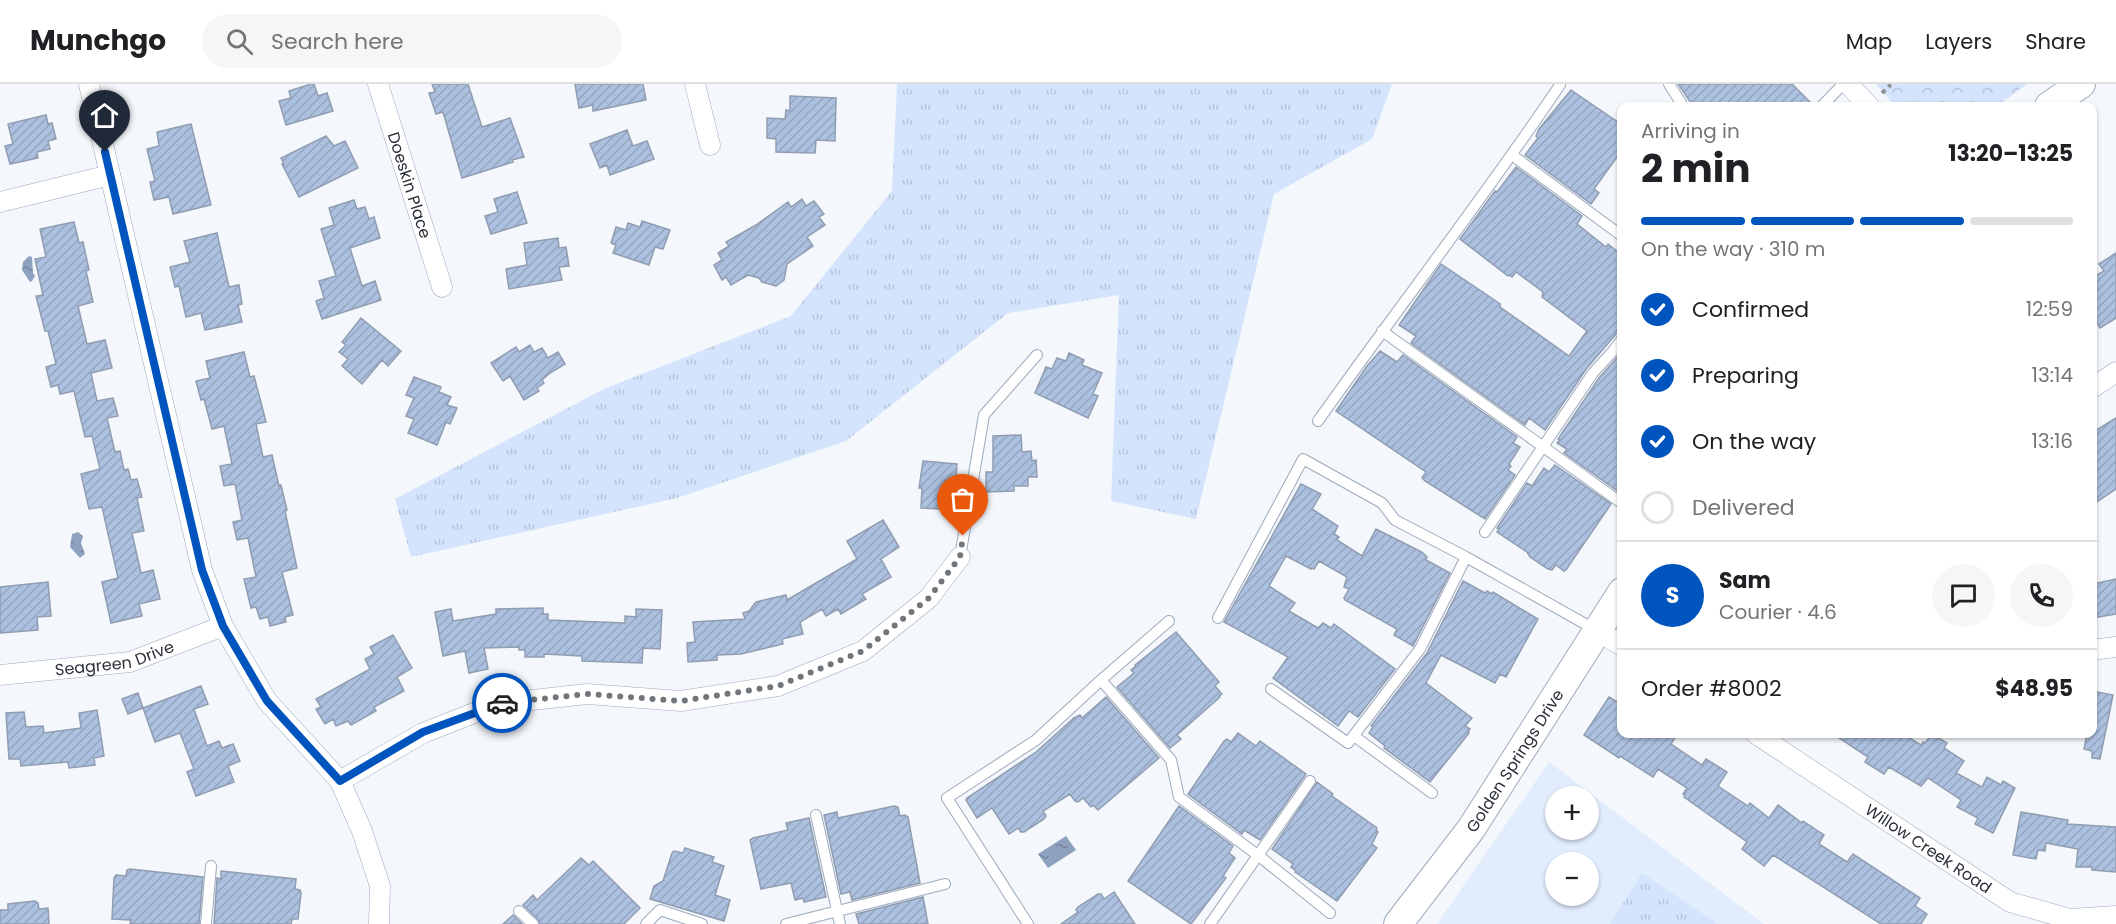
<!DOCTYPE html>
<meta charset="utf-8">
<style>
:root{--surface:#fff;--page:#f6f6f6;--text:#202124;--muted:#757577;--line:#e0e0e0;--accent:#0054be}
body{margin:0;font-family:Poppins,sans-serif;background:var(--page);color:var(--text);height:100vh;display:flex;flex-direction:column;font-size:22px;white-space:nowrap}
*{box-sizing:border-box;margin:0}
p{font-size:20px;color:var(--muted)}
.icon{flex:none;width:33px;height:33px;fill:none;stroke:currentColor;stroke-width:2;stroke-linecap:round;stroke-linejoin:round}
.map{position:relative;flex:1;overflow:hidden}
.drawer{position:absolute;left:1617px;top:18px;width:480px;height:636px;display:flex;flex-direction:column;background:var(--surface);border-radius:12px;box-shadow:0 2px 4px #0004}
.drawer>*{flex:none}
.buttons{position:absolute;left:1545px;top:702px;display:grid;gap:12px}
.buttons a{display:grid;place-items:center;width:54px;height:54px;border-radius:50%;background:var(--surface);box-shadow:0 2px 4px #0004;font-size:30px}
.pin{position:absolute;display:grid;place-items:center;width:51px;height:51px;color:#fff;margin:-62px -26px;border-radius:50% 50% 50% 0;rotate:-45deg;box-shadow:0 0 6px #0007}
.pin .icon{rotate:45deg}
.courier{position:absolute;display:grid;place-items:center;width:60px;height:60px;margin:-30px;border:4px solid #0054be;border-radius:50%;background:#fff;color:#222;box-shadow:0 2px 8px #0007}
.overview em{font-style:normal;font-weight:700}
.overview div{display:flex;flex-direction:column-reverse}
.overview{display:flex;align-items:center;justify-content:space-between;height:102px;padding:0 24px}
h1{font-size:39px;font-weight:700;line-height:45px}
.bar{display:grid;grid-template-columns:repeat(4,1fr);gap:9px 6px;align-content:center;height:72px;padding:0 24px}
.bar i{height:8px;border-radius:4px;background:var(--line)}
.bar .on{background:var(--accent)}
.bar p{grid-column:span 4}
.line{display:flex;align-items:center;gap:15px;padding:0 24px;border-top:2px solid var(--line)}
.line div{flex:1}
.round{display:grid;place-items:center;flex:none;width:63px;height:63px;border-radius:32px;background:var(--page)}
ol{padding:0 24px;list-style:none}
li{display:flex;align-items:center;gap:18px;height:66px}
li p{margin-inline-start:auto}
li .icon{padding:6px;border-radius:50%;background:var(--accent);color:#fff;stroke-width:4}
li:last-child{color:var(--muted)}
li i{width:33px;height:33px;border:3px solid var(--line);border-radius:50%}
header{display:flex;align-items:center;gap:36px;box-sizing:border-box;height:84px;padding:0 30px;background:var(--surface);border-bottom:2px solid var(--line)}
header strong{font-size:28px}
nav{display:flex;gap:33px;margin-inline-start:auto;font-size:21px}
.search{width:420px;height:54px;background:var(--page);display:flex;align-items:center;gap:15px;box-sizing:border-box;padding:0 21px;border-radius:33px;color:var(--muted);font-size:22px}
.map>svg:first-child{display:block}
</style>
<header>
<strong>Munchgo</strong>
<div class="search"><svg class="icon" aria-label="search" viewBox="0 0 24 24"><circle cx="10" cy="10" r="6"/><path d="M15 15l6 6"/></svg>Search here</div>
<nav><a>Map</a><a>Layers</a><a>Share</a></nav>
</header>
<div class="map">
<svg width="2116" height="840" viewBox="0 0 2116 840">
<defs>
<pattern id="grass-tufts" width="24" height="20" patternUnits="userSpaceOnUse" patternTransform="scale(1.5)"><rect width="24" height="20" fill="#d4e4fd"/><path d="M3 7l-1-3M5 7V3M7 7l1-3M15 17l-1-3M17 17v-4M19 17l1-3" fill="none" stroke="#b6c4da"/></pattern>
<pattern id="forest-crowns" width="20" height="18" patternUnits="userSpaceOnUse" patternTransform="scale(1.5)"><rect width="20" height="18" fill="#d4e4fd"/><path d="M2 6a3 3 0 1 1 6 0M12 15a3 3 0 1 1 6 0" fill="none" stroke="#b6c4da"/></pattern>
<pattern id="water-ripples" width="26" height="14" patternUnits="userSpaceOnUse" patternTransform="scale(1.5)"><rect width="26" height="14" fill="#8ea2c0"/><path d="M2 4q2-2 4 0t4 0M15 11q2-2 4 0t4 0" fill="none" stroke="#74849d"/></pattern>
<pattern id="building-hatch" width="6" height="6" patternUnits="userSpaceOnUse" patternTransform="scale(1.5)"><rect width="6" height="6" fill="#acc0df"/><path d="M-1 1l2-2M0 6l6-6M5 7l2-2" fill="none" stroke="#94a5c0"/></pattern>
</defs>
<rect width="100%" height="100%" fill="#f4f7fb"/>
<path fill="#e1ecfd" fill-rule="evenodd" d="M1549,678L1764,840H1437ZM1556,712H1588V746H1556ZM1556,778H1588V812H1556Z"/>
<path fill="url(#grass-tufts)" d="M897,0H1392L1372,55L1274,110L1196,435L1111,417L1119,211L1008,229L846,357L677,414L411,473L395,415L606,304L791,232L892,107Z
M1642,789L1718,840H1610Z"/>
<path fill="url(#forest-crowns)" d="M1876,0H2027L1997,22H1895Z"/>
<path fill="url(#water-ripples)" d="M29,172L32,173L33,189L35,192L32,197L30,198L22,186L23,178Z
M78,448L83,452L81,459L85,470L80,474L70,463L72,450Z
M1066,752L1076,766L1048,784L1038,770Z"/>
<path fill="url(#building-hatch)" stroke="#909db1" stroke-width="1.5" d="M311,0H314L318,12L327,9L333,27L286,41L279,17L291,14L289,7Z
M432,0H468L482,43L510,34L524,73L512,76L513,78L462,94L443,28L436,30L429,9L435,8Z
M575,0H643L646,16L593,27V21L579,24Z
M1678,0H1792L1814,22H1693Z
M1571,6L1622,41V66L1594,105L1599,109L1591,120L1525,71L1538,54L1536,52L1539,45Z
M790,12L836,14L835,57L816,56L815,69L776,68V55L767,54V34L785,35L786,26L790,27Z
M46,31L48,40L52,39L56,55L48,57L50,65L37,68L38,74L10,80L5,62L13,60L8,40Z
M191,40L211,121L173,130L169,113L154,116L150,98L155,97L147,65L159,62L157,48Z
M627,46L633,62L647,57L654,75L610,91L607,81L600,84L590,60Z
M326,52L334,62L345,57L358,84L299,113L282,80H284L281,74Z
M1516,83L1582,132L1577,140L1606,163L1608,160L1622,171V248L1616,250L1587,284L1545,346L1529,334L1525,341L1411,259L1416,252L1399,241L1441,180L1493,215L1500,220V223L1569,272L1587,247L1542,213L1543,208L1516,188L1512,193L1509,191L1508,192L1460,155L1495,107L1497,108Z
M517,108L527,139L491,150L485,132L498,128L494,115Z
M802,115L806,122L814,117L824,130L819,133L825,141L807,153L813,162L787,180L784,196L776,202L762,198L759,194L748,191L731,201L726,193L722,196L714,181L722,176L718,169L729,162L726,158L756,141L788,118L791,123Z
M354,116L357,125L365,123L369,135L374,133L380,154L350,164L362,202L375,197L381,216L322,235L316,217L324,214L319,197L336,192L321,145L334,141L329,124Z
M642,137L670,146L663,165L655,163L649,181L613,169L616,161L611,159L616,143L626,146L628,139L640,143Z
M74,138L79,159L83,158L89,186L86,187L93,218L78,222L87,260L105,256L112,284L91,289L97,317L113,314L118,332L107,334L115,368L120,367L124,386L128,385L131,396L137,395L142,413L137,414L144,447L132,449L141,489L153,486L160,515L139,520L142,532L111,539L102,498L118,494L102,423L89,425L81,390L100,385L92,352L85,353L74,307L60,310L58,301L51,303L46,283L56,280L48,247H45L36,212L43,211L35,175L46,173L40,145Z
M217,149L229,203L239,201L242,220L238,221L242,238L205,246L201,229L186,233L179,202L175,203L170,183L190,178L184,157Z
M558,154L559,164L566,163L569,182L559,183L562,196L509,205L506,185L527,181L524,159Z
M2116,169V234L2100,244L2092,231V194L2104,187L2099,180Z
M361,234L401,267L388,282L382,276L362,300L342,282L348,275L339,268L346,261L342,258Z
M530,261L534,268L542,264L548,274L558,268L565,280L550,289L542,296L544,299L537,304L539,307L524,316L510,292L503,297L491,279L516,263L519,268Z
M1380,267L1397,278L1403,271L1517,353L1513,359L1520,363L1509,380L1511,382L1508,386L1515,391L1485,435L1425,397L1422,394L1426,388L1336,327L1367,282Z
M244,268L250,293L254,292L266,338L256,340L263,373L272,371L279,402L281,401L287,426L285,427L297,484L282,488L293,531L285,533L286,538L270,542L268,533L260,535L256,523L251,524L244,495L256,493L248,454L237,456L233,438L242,436L235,400L224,402L220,382L232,380L224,342L212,345L204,315L201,316L196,297L210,294L206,277Z
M1622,268V405L1619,408L1564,369L1567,365L1557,359L1560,356L1558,355L1599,294Z
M1069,269L1084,276L1082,281L1102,289L1093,310L1098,312L1088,334L1035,309L1046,283L1052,285L1057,274L1066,277Z
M414,293L441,303L439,308L451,313L447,321L457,324L450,340L446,338L437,361L408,349L414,335L406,332L414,314L406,311Z
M2116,334V405L2092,421V349Z
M1021,351L1022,368L1031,367L1032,377L1036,376L1037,393H1028V402H1014V407L986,408V388H993V352Z
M923,377L957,380L955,413L946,412V416H940V425L921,424L922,404H919Z
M1555,381L1611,420L1566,486L1564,487L1556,481L1552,486L1548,485L1530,473L1527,468L1497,448L1499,445L1497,444L1527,399L1532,402L1544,384L1549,388Z
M1301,400L1321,410L1312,425L1338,442L1334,450L1339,453L1337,456L1362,472L1376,445L1422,468L1427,473L1426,476L1450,489L1413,562L1394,551L1397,545L1345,516L1344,514L1349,505L1344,503L1347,493L1319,477L1314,485L1312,484L1311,485L1286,472L1269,502L1295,519L1289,527L1318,544L1323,539L1331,544L1334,540L1395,585L1358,633L1349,627L1338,642L1273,594L1288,573L1224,538Z
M883,436L899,463L881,475L891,493L862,510L866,515L841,530L838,525L826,532L822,525L800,538L803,550L782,555L783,560L741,570L717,571V576L688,578L687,559L695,558L693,538L745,535L743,529L749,527L756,518L786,511L787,516L857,475L847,457Z
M2116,495V530L2092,534V500Z
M1463,497L1485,509L1487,507L1492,510L1493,508L1538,535L1506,593L1500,590L1495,599L1441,571L1426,599L1472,634L1465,642L1470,645L1468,648L1469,649L1430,698L1384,664L1385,662L1369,649L1373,643L1371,642L1427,569Z
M48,498L51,532L37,533L38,546L0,549V503Z
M543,524V530H548V536L625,539V532L636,533V525L662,526L660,565L643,564L642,579L582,577V572L544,570V573H525V566H519V563L484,564L488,585L469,589L465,567L443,572L435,528L451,525L453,537L496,530V525Z
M1176,548L1219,598L1215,602L1222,610L1219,612L1220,613L1177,651L1181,655L1170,664L1117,603L1134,589L1131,586L1136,582L1135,581Z
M393,551L412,584L397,593L404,607L374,623L376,627L351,641L348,637L336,642L333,635L325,640L316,625L321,623L316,615L370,585L365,575L374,570L370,563Z
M201,602L208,620L194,625L207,662L219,657L222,664L233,660L240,677L228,682L234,698L196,712L187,688L194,685L180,649L155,658L143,624L128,630L122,615L138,609L143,624Z
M2092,607L2113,611L2100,675L2092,674V667L2084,665L2087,650H2092Z
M1106,613L1159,674L1098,726L1093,721L1091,723L1083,714L1078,718L1075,717L1070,710L1043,727L1046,732L1044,735L1024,748H1021L1018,744L1009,750L992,724L977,734L966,716L967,714L1036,668L1074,634L1080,631L1082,634Z
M1609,613L1622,621V650H1677L1671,660L1702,681L1706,675L1727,688L1718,702L1748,722L1750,719L1769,734L1778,721L1802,739L1803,737L1824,751L1819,760L1847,778L1853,770L1920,814L1915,822L1927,830L1921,840H1881L1773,771L1764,782L1742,765L1747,758L1684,713L1685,710H1683L1687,704L1658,685L1653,693L1620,672L1619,674L1584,651Z
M97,626L104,672L94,674L95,681L69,684L68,678L21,682L20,675H9L6,629L24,628L26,643L43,642L44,649L81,644L79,629Z
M1238,649L1256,662L1260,657L1306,690L1260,756L1244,746L1242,750L1188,710L1224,657L1227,655L1231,658Z
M1833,650H1903L1921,661L1923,658L1925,659L1932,650L1947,659L1944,664L1964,677L1956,689L1982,703L1987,693L2001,701L2003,697L2015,704L1993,749L1975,740L1978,734L1957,723L1961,716L1928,694L1921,702L1889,683L1884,690L1865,678L1868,673Z
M1317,698L1333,710L1332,712L1377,744L1376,746L1378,748L1372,760L1377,764L1337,817L1295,788L1296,787L1291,783L1293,780L1272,765Z
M894,722L898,723L900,732L905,731L908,733L920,799L852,816L850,808L841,810L824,731L837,728L838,734Z
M1179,722L1233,762L1229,769L1235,774L1223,792L1226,794L1191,840L1128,797Z
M2021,728L2068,736L2067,740L2116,743V788L2092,786V783H2076L2078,765L2046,759L2045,767L2038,766L2036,775L2013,771Z
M809,734L826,813L804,818L803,814L795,816L791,799L761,805L750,756L753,754L788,746L786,739Z
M685,764L714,773L712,778L724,782L715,811L730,816L724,837L650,815L654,802L663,797L672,769L674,767L683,769Z
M581,774L589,781L593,777L640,824L624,840H540L538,835L523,821L533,811L537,816Z
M130,785L203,793L199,840H130L131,836L112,835L114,794L116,791L126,792L127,786Z
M221,787L296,795L295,805L300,806L301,809L298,835H292L291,840H214L217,794L221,795Z
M1114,808L1135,840H1061L1078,828L1076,826L1078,823L1098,810H1101L1104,815Z
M923,813L928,840H859L856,830Z
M35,817L38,819L39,825L48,824L49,840H0V826H8V820Z
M513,831L522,840H503Z"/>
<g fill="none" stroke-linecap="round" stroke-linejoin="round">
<defs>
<path id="lane" d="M1669,0L1683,22
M1822,22L1843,0
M1512,71L1622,152
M1382,247L1620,418
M1318,337C1398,224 1483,115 1560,1
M1485,448L1593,289L1613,267L1622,255
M960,473L984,331L1037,271
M1218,534L1303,375L1382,419L1395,436L1466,473L1596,546
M1101,596L1171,676L1179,713L1259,772L1330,829
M1271,605L1348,659L1420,565L1466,473
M1354,652L1432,709
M816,731L840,840
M519,827L533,840
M206,840L211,782
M646,840L660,826L702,840
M786,840L945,800
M1028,840L947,714L1036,656L1101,596L1169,537
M1210,840L1310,697"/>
<g id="street">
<path d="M89,0L202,486L223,542L267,617L340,697L362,747L380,802L379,840"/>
<path id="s1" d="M378,0L442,203"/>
<path d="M695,0L710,61"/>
<path d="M1848,0L1869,22"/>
<path d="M0,118L110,91"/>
<path d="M2092,304L2116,288"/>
<path d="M1597,546L1622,562"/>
<path d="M2092,566L2116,563"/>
<path id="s2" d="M0,591L130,578L223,542"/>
<path id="s3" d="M1756,650L2010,818L2070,835L2116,832"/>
<path d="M340,697L423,649L497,620L587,610L681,617L778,602L863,567L929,514L960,473"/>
</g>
<g id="secondary">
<path d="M2049,22L2081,0"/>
<path id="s4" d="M1398,840L1471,745L1622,508"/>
</g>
</defs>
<use href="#lane" stroke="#9daabe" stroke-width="12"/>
<use href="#street" stroke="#9daabe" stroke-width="21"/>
<use href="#secondary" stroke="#9daabe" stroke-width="30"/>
<path stroke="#8a8e95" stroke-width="4" stroke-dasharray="4.5 4.5" stroke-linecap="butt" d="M1882,9L1889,3L1890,0"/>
<use href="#lane" stroke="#fff" stroke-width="10"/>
<use href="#street" stroke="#fff" stroke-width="20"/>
<use href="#secondary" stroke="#fff" stroke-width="28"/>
</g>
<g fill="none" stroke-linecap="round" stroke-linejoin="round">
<path stroke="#71767d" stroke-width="6" stroke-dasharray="0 10.8" d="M502,619L587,610L681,617L778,602L863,567L929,514L960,473L963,452"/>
<path stroke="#0054be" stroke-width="8" d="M105,68L202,486L223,542L267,617L340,697L423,648L502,619"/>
</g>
<g text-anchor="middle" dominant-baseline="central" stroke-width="5" stroke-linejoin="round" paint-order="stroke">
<g font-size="16" fill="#2b3039" stroke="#fff">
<text stroke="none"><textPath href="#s1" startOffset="106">Doeskin Place</textPath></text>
<text stroke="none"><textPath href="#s2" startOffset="116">Seagreen Drive</textPath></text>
<text stroke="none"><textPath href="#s4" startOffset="201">Golden Springs Drive</textPath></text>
<text stroke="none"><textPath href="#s3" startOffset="207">Willow Creek Road</textPath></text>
</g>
</g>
</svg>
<div class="buttons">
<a>+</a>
<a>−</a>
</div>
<div class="pin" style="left:963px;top:452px;background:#ea580c"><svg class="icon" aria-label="bag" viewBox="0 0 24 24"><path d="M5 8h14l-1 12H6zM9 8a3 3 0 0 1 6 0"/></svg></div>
<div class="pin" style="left:105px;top:68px;background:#1f2937"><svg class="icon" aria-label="home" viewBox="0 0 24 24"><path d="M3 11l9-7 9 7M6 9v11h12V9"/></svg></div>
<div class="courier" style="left:502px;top:619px"><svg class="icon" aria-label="car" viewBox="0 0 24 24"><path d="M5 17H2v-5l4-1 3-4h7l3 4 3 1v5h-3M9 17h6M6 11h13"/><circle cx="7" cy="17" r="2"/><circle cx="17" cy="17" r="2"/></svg></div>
<section class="drawer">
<div class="overview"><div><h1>2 min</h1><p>Arriving in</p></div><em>13:20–13:25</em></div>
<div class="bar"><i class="on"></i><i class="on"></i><i class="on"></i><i></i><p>On the way · 310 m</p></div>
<ol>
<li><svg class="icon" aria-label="check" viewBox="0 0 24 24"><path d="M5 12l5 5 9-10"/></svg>Confirmed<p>12:59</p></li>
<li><svg class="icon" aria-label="check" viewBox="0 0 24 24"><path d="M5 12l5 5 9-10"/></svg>Preparing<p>13:14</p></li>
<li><svg class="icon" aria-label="check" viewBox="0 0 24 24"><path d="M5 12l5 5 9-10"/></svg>On the way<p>13:16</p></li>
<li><i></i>Delivered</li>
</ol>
<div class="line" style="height:108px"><b class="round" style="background:var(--accent);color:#fff">S</b><div><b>Sam</b><p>Courier · 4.6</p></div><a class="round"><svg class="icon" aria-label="chat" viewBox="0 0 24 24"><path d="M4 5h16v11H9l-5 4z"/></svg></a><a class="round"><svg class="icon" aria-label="phone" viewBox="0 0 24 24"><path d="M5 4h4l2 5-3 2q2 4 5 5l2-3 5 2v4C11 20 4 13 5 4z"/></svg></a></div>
<div class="line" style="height:78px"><div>Order #8002</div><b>$48.95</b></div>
</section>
</div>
